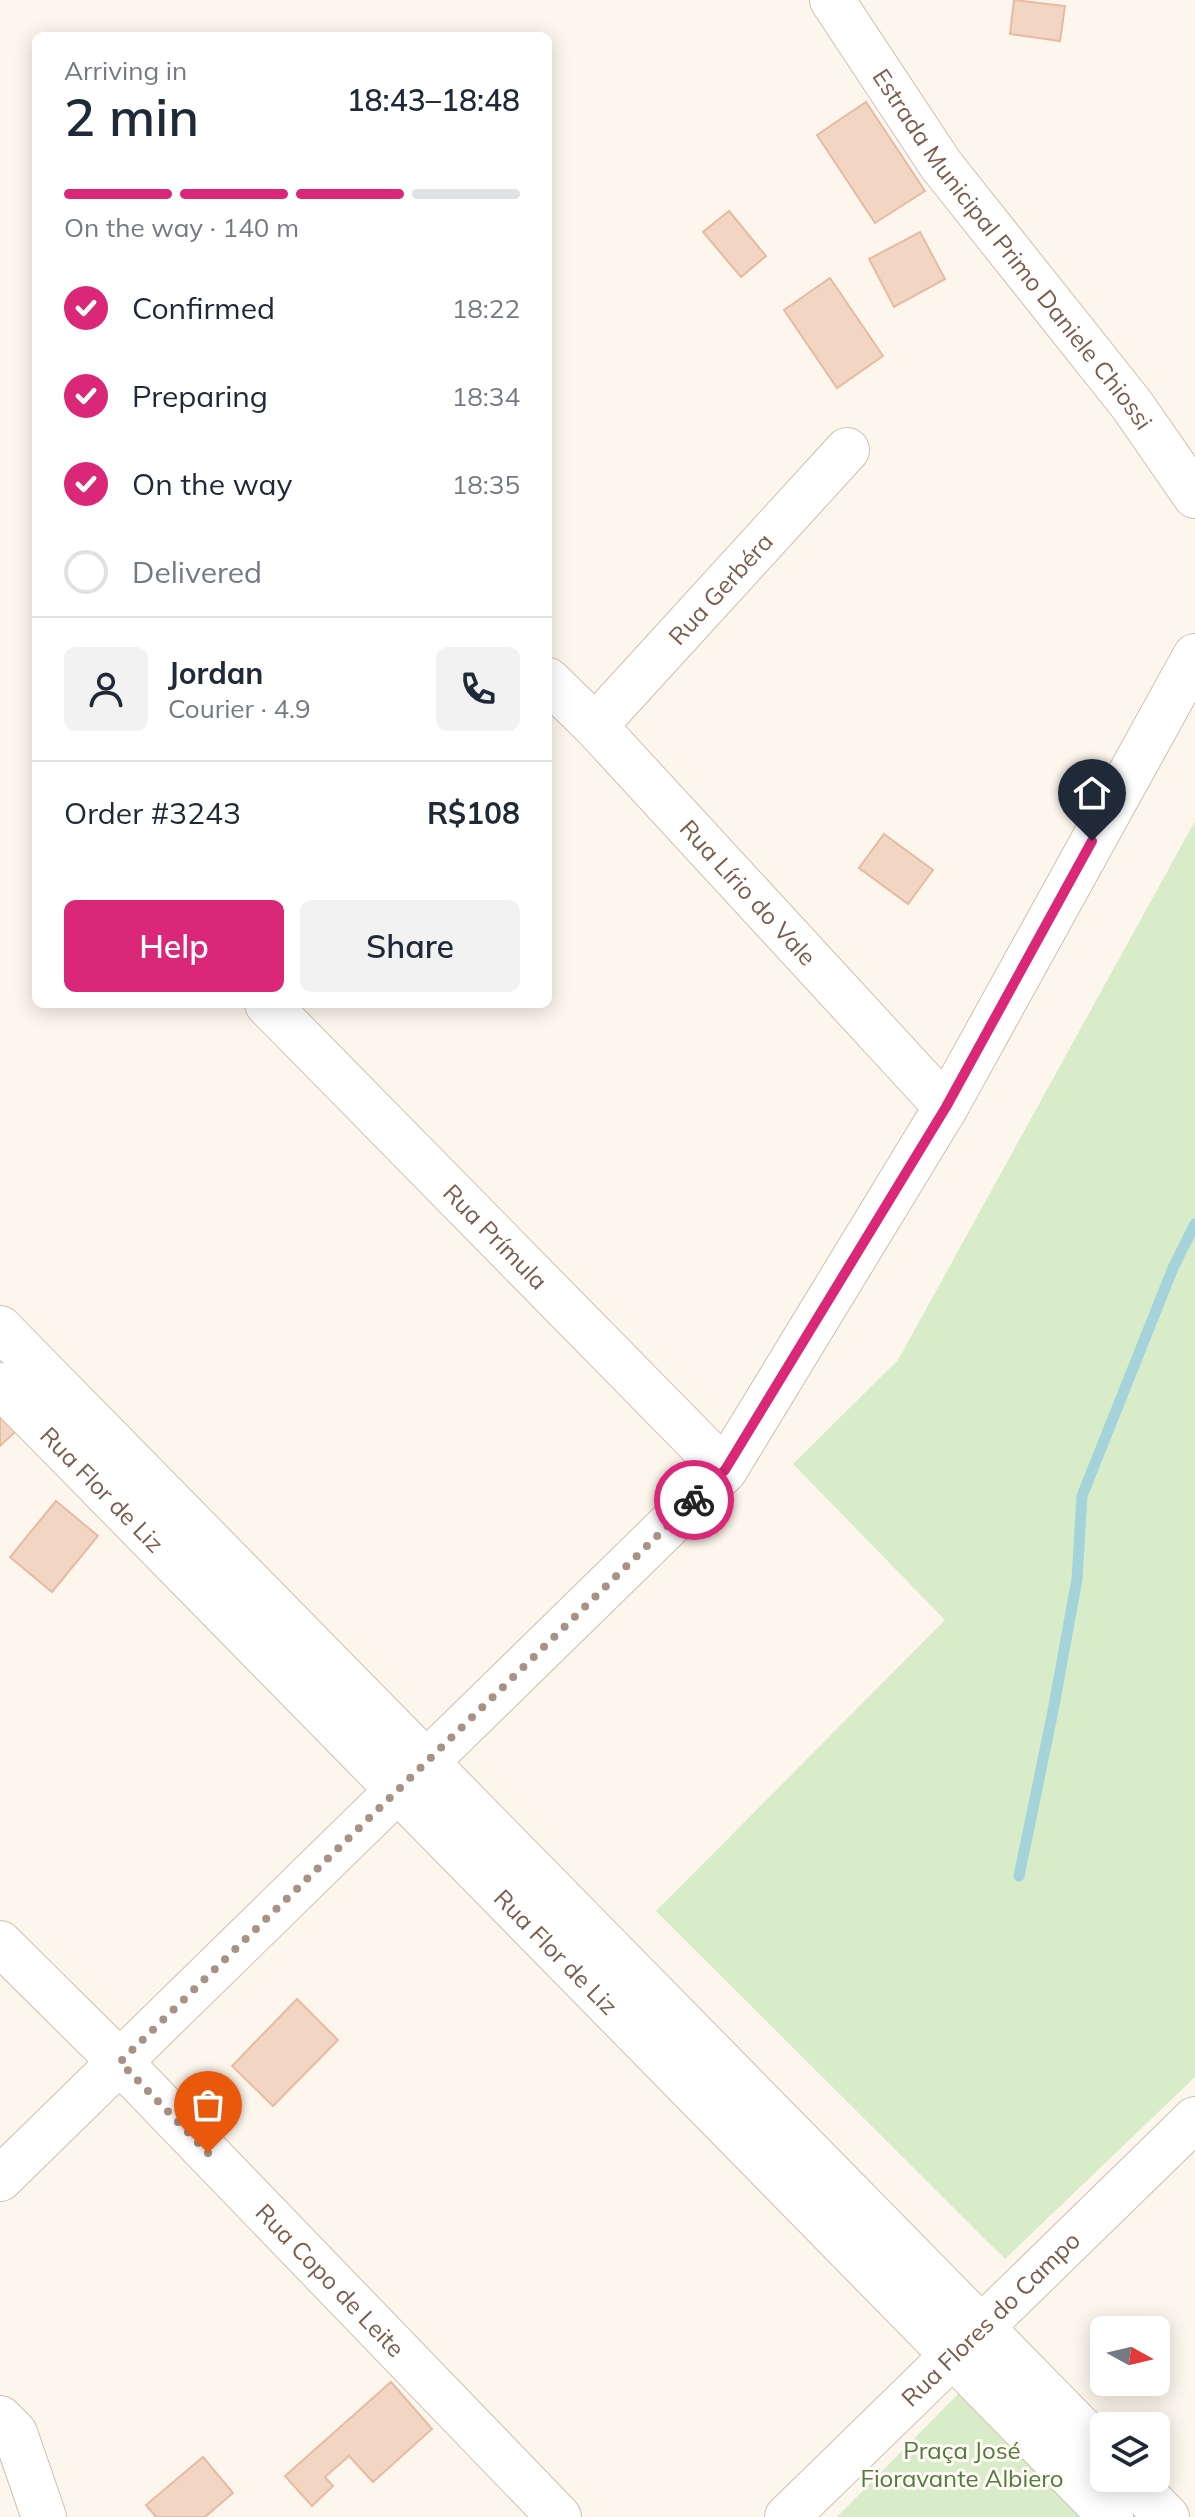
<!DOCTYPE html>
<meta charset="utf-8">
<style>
:root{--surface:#fff;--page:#f2f2f3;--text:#1f2937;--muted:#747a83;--line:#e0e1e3;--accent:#db2777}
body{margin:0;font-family:Mulish,sans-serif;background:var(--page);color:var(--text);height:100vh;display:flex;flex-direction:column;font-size:30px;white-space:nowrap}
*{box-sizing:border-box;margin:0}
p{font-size:26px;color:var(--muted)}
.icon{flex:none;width:44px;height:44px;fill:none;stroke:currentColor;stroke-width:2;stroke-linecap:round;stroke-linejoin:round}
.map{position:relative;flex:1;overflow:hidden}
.details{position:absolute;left:32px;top:32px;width:520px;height:976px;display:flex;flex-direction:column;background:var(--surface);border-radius:12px;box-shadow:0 4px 20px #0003}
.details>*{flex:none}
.needle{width:52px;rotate:98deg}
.buttons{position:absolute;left:1090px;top:2316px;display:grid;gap:16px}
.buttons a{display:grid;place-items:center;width:80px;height:80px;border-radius:12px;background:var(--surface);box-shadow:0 4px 20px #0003;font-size:40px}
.pin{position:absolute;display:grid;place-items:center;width:68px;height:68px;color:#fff;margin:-82px -34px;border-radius:50% 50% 50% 0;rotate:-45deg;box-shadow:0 0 8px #0007}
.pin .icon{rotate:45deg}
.courier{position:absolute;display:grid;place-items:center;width:80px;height:80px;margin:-40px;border:6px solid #db2777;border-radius:50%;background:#fff;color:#222;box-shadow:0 2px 10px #0007}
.head em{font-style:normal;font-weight:600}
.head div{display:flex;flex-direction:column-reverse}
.head{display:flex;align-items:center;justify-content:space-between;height:136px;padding:0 32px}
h1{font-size:52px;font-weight:600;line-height:60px}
.bar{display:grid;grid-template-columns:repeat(4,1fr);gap:12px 8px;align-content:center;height:96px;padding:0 32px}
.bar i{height:10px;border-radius:6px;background:var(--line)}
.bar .selected{background:var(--accent)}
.bar p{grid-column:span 4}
.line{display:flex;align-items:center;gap:20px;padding:0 32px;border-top:2px solid var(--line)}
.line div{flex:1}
.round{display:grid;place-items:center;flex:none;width:84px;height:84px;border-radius:12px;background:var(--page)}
ol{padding:0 32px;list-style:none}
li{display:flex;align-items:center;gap:24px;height:88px}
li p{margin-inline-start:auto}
li .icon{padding:8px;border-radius:50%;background:var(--accent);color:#fff;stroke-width:4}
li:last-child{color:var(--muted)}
li i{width:44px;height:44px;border:4px solid var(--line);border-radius:50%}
.cta{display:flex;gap:16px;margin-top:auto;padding:16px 32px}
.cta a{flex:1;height:92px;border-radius:12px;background:var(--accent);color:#fff;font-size:32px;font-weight:600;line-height:92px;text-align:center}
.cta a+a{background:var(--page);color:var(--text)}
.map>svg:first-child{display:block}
</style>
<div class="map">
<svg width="1195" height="2517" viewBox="0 0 1195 2517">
<rect width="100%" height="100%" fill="#fdf6ec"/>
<path fill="#d8ecc9" d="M1195,821V2077L1005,2259L656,1911L945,1620L793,1464L898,1360Z
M963,2389L1085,2517H837Z"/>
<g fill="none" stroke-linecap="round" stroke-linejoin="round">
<path stroke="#a5d3da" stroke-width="11" d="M1019,1876L1053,1711L1077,1579L1082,1496L1173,1268L1195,1224"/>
</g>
<path fill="#f3d5c3" stroke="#e6bba3" stroke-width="2" d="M1014,0L1065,6L1060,41L1010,34Z
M866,102L925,191L875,223L817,135Z
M729,211L766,256L741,277L703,232Z
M920,232L945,279L894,307L869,259Z
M830,278L883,356L837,388L784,310Z
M884,834L933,870L908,904L859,868Z
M0,1397L25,1423L0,1446Z
M56,1501L98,1536L52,1592L10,1557Z
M297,1999L338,2040L273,2106L232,2066Z
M391,2382L432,2429L373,2482L349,2456L325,2477L333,2486L312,2506L285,2476Z
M203,2457L233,2493L205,2517H156L146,2505Z"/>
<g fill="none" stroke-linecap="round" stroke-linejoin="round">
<defs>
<g id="minor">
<path id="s1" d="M832,0L941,165L1132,405L1195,496"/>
<path id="s2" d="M548,680L595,726L946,1107"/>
<path id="s3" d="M595,726L847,450"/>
<path id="s4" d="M267,1004L725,1470"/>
<path d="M0,1328L1104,2452"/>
<path id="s5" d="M0,1385L1111,2517"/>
<path id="s6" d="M0,1943L120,2062L559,2517"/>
<path d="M0,2179L725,1470L946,1107L1195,656"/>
<path d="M0,2418L15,2433L44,2517"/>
<path d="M1129,2478L1167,2517"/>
<path id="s7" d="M787,2517L1195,2119"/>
</g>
</defs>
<use href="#minor" stroke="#d1beb0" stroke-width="46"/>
<use href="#minor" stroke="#fff" stroke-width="44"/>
</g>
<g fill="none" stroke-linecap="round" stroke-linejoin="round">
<path stroke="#a89285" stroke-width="8" stroke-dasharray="0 14.4" d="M208,2153L120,2062L694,1500"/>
<path stroke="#db2777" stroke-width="10" d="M694,1500L725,1470L946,1107L1092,841"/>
</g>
<g text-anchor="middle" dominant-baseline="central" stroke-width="6" stroke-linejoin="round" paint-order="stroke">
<g font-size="24" fill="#7a5c4d" stroke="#fffaf3">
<text stroke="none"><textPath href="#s1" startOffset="308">Estrada Municipal Primo Daniele Chiossi</textPath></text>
<text stroke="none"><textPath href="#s3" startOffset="186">Rua Gerbéra</textPath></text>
<text stroke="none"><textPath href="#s2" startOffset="292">Rua Lírio do Vale</textPath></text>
<text stroke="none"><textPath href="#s4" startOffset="326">Rua Prímula</textPath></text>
<text stroke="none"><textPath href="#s5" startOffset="146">Rua Flor de Liz</textPath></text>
<text stroke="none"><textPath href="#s5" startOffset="794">Rua Flor de Liz</textPath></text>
<text stroke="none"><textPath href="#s6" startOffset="472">Rua Copo de Leite</textPath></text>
<text stroke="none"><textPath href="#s7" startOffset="284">Rua Flores do Campo</textPath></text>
</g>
<g font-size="24" fill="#537a41" stroke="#fffaf3">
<text x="962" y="2450">Praça José<tspan x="962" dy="28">Fioravante Albiero</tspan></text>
</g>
</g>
</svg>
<div class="buttons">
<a><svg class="needle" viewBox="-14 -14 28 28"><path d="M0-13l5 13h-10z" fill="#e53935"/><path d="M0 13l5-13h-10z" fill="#747a83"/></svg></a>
<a><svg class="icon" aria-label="layers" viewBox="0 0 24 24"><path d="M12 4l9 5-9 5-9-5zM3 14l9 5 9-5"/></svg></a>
</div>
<div class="pin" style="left:208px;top:2153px;background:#ea580c"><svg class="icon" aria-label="bag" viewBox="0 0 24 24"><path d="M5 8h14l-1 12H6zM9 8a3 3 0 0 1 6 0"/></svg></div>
<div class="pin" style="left:1092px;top:841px;background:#1f2937"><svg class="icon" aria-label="home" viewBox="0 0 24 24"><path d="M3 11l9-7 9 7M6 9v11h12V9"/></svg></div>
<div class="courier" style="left:694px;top:1500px"><svg class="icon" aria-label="bike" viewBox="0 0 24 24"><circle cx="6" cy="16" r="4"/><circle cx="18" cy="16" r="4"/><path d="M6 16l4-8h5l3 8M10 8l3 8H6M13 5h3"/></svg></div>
<section class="details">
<div class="head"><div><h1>2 min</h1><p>Arriving in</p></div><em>18:43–18:48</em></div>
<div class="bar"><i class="selected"></i><i class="selected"></i><i class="selected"></i><i></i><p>On the way · 140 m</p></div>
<ol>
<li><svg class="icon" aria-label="check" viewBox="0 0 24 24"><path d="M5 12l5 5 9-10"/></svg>Confirmed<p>18:22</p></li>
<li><svg class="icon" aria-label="check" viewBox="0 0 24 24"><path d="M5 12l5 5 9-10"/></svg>Preparing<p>18:34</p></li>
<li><svg class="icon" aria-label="check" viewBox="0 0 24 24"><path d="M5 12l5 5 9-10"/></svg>On the way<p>18:35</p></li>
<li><i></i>Delivered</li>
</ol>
<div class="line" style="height:144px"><a class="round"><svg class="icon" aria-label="person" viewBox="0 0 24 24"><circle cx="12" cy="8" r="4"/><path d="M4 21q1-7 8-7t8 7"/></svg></a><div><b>Jordan</b><p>Courier · 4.9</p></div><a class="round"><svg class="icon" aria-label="phone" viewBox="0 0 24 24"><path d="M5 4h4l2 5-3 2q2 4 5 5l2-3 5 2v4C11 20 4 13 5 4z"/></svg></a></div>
<div class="line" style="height:104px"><div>Order #3243</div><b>R$108</b></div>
<div class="cta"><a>Help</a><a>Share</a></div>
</section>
</div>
